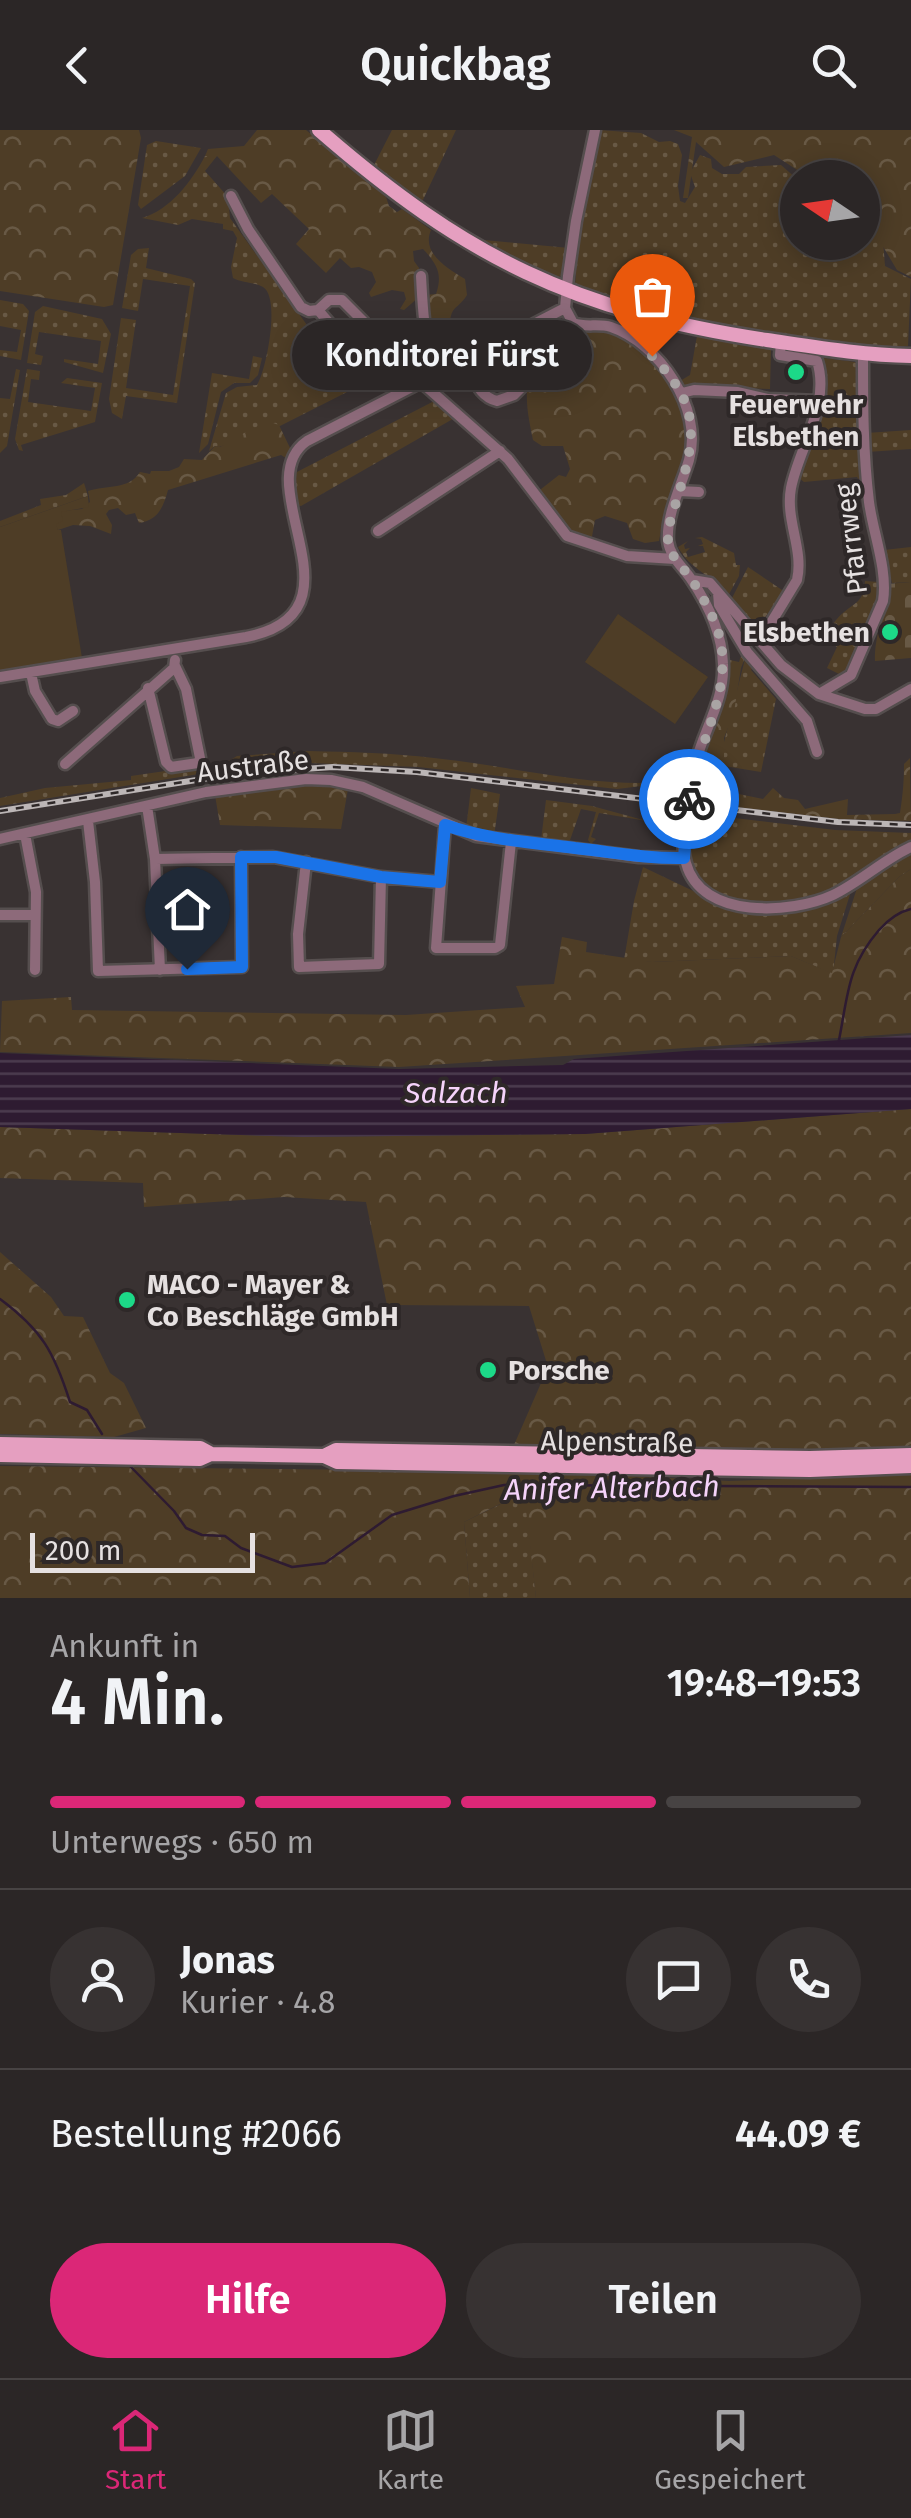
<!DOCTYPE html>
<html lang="de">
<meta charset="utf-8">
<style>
:root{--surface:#2b2626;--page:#373232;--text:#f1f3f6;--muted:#a6a5a7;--line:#474343;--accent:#db2777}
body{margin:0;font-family:"Fira Sans",sans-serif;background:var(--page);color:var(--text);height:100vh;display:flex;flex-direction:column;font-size:38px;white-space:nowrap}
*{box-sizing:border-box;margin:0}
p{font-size:32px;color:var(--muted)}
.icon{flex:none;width:55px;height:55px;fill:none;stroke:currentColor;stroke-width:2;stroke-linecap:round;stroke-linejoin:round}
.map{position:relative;height:1468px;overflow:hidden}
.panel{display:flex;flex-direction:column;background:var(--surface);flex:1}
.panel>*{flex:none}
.needle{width:65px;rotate:283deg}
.controls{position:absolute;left:780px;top:30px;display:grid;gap:20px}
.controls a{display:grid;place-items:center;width:100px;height:100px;border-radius:50%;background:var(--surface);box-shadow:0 5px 25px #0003,0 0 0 2px var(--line);font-size:50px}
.scale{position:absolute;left:30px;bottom:25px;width:225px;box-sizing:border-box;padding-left:10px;border:5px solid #e6e1e1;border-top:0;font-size:28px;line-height:35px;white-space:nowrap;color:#e6e1e1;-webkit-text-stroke:8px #2e2828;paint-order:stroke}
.pin{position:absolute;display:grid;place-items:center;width:85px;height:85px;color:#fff;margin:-102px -42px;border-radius:50% 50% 50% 0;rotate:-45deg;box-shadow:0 0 10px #0007}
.pin .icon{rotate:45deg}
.courier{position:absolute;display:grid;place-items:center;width:100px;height:100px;margin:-50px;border:8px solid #1a73e8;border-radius:50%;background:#fff;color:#222;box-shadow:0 2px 12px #0007}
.bubble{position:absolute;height:70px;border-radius:35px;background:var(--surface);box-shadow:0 5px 25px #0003,0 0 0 2px var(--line);font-size:32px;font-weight:600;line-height:70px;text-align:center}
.summary em{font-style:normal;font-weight:600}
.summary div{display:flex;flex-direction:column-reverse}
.summary{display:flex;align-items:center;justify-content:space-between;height:170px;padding:0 50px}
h1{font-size:65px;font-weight:600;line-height:75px}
.bar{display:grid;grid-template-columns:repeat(4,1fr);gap:15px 10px;align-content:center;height:120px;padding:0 50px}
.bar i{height:12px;border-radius:8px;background:var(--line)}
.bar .current{background:var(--accent)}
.bar p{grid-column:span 4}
.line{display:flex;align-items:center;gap:25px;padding:0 50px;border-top:2px solid var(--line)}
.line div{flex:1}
.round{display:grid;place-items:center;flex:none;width:105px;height:105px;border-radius:52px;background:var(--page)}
.cta{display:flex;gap:20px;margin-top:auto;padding:20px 50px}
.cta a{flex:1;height:115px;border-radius:60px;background:var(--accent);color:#fff;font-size:40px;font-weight:600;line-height:115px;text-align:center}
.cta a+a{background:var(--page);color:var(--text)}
header{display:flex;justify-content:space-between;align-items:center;height:130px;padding:0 50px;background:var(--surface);font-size:45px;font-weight:600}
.tab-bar{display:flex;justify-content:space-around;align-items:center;height:140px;border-top:2px solid var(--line);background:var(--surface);font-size:28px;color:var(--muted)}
.tab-bar a{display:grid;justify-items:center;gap:5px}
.tab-bar .current{color:var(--accent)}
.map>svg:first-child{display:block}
</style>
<header><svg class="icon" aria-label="back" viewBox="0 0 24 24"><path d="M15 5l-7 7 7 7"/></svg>Quickbag<svg class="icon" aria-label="search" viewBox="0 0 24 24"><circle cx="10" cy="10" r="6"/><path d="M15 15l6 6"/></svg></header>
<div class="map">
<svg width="911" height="1468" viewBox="0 0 911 1468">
<defs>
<pattern id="grass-dots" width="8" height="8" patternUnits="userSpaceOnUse" patternTransform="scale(2.5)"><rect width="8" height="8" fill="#4e3d26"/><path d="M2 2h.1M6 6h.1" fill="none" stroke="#685945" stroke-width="1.8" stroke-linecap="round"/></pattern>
<pattern id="forest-crowns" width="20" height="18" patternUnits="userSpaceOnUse" patternTransform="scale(2.5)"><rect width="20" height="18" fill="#4e3d26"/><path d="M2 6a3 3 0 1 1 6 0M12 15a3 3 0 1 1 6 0" fill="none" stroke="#685945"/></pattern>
<pattern id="cemetery-stones" width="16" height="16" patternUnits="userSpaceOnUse" patternTransform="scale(2.5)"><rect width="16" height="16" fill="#4e3d26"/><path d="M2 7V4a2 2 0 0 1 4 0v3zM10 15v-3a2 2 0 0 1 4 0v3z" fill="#685945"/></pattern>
<pattern id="water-rules" width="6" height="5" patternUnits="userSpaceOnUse" patternTransform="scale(2.5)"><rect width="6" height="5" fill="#2e1b31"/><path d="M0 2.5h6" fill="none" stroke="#4c3c4f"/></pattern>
</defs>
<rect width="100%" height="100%" fill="#393232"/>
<path fill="url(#grass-dots)" d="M392,0H456L421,74L474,109L569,118L563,145L556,148L476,114L372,39Z
M599,0L641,3L659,12L670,11L678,14L682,25L678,56L680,71L685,73L695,57L690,43L700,25L711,29L712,38L722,44H739L746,37L781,35L797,49L798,112H862L863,94L883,110L885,136L911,149L908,216L849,218L669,188L575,157L579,94Z
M156,11L201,18L185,46L141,79L138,75L147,15Z
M205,26H217L205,41L228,67L230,88L353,259L280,296L219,317L215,316L209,321L226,263L237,257L257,255C266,241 281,168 263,157C254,152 242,153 233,148L231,137L237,108L233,101L223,99V94L192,89L178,95L142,88C170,80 192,51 205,26Z
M149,118L146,138L191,149L195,153L177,273L126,266L122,289L112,283L109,269L121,188L136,190L126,258L173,265L190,156L143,149L138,181L122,178L131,125L138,119Z
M0,170L23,174L29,181L21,230L0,226V220L17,222L21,200L0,196Z
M43,176L102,189L111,204L103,243L64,232V229L98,234L101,211L39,202L35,224L43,226L41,235L27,233L35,182Z
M697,206L771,219L770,259L683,257L680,251L690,245Z
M253,226L262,228L258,245L250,253H234L221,262L208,314L199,323L212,243L249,249Z
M824,228L855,232L859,237L862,347L858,349L857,347L804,352L798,347L823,266Z
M16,239L20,240L7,316L0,323V268L10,269Z
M27,239L40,241L39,250L31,249L28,272L91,281L95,258L61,253L67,248L102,253L95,292L21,315L23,321L19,320L15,309Z
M438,269L458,286L301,376L297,375L293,344Z
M911,300V319L867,322L866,303Z
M84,353L88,366L0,397V391L41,375L40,369L66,365Z
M702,407L734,423L736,435H740L739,446L728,466C713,445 690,440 678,417L688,411L684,415L685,419L690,418L686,422L688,427L705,422L703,416H698L703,414L701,409L695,408Z
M911,417V452L892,453L884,420Z
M748,437L785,462L762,491L748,490L732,468Z
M865,451L879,452L883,461L851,537L843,546L827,538L837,517L823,508C829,500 836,488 844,482C857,472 864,470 865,451Z
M746,525L755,536L751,540L776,569L761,642L724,636L721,624Z
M309,621C351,622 392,623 434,628C503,635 572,653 642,653V656L617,659L418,637L309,633L224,640L0,676V668L45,658L131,650V646L227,632L237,626Z
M471,658L500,664L494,706L466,699Z
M546,670L592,676L647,691L599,683L591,707L596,709L591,714L588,710L596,682L581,679L570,710H566L565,714L541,710Z
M692,683L835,700L911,703V713C878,733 846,757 809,769C774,780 707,777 691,737C685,720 690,700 692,683Z
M911,720V739L899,747L841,807L859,752Z
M643,737L710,769L769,781L852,758L837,806L833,844L791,826L652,832L624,830L634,771Z
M525,1362L536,1468H470L464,1392Z"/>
<path fill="url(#forest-crowns)" d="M0,0H139L141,8L113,175L104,177L0,161Z
M257,0H306L386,67L389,76L397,82L402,79L431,100C421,123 447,138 465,149L467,165C456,182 451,173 449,200L433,216L429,210L425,165L436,164C443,144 437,134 423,119L413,121L414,131L419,138V167L404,180L400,179L406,169L404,162L392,160L371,167L369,163L376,152L372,142L359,137L351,138L340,128L326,143L296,114L309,99L272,64L261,73L217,26H205L208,19L244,16Z
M674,0H911V147L897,140L863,83L862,48L808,47L774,25L724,37L696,12L688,68H683L692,7Z
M560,189H565L577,201C590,204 602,198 615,203C631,210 644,225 656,238C715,300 670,344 659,411L645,413L633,409L627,393L605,386L595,390L591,412L572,406L536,363L559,345L566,347L570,339L563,316H542L533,310C528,285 517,241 547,232C556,230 562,232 571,229Z
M267,291L279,295L291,320L286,328L281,325L168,360C163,378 158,390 139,393L135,383L126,385L118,378L109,380L106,384L112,395L111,404L90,396L73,395L58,400L55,394L61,381L82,379L90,372L88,361C107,355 129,360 140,342L150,344L151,341H169L179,337L184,329L202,330L215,316L220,317Z
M743,520L746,525L741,538L734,582L724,608V636L717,645V664L734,663L763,669L773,658L784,668L798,670L805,679L848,669L847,685L895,684L900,683C903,664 904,650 904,634L910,628L911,691L839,689L694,672L704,618L724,571L730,530L739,532Z
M322,654L348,659L341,699L220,695L215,665L288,655L290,658H296L297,655Z
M911,739V903L399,937L0,922L2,871L71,867L72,880L406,885L525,877L516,856L554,854L562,807L587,812L586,822L652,832L791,826L832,843L841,807L899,747Z
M911,979V1316L810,1319L514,1315L548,1237L529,1176L387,1175L366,1072L284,1067L144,1077L143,1053L0,1048V997L303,1007L585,1004Z
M0,1122L51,1167L64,1186L83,1187L110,1243L124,1253L146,1298L114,1307L0,1304Z
M0,1336L548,1342L729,1351L911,1344V1468H536L524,1362L464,1392L470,1468H0Z"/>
<path fill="url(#cemetery-stones)" d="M911,452V528L875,531C874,504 887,480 887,454Z"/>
<path fill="#4e3d26" d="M88,366L89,377L61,382L63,391L56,394L58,400H61L82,528L0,541V397Z
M618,484L708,547L675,594L585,532Z"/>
<path fill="url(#water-rules)" d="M911,905V979L585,1004L303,1007L0,997V923L399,939L563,935L574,929Z"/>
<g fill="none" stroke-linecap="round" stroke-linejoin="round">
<path stroke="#2e1b31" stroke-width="2.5" d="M839,910C848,865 847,837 879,800C887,791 898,782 911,779
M0,1169C42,1200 54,1222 70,1272L87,1280L102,1304
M129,1335L174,1381L186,1398L202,1405L225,1406L241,1418L292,1437L325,1433L392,1385L454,1366L504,1355L911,1357"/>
<defs>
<path id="minor" d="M595,0L576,91L568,146L565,178L573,193C586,198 598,193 611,197C659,213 704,279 689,330C682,354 666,385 668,411C670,427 683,437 691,449C708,474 722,503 723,534C725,570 703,601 695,635C689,664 678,705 686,733C701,790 792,784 833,765C860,752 883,730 911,717
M231,66L248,99L301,177L309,181L318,180L331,195L359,242C379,250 400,246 418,254
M421,146C422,162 423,197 428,211C433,227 453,218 462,229C475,244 475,265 497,271L514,265L523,256L500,210
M318,180L329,170H342L364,192
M421,252L508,329L567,406L627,426L675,429
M682,263L694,260L738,262L768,269L819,271
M679,361L699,362
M378,401L500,321
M692,450L710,453L781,535L819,564L865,579H876L911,559
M718,463L719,475L747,522L807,591L817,622
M760,511L797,450C804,419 785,390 791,358C799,317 831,275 817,231L780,225L781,212
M31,543L35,561L52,589L58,591L73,581
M0,547L246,507C372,483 245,354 307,311L565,178
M148,558L166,632L171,637L198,633L200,628L186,559L175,536
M819,564L851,545L883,471C888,440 873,403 869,372C863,322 863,274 863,224
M65,634L174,538L175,530
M147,676L155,729L160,840
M88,691L95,752L98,841L242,837L241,727
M445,695L436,818H495L500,815L511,712
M25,704L36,762L35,840
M0,709L206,662L306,649L331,650L363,657L476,706L639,727L684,728
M155,729L273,727L381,747L440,752
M306,732L298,804L299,837L379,834L381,747
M0,785H35"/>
<path id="major" d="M319,0C466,128 574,181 767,210C815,217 862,225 911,226
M0,1314L200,1318L211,1324L324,1326L337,1332L810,1340L911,1336
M0,1325L200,1329L211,1324
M324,1326L336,1320L810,1328L911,1325"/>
</defs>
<use href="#minor" stroke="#554e4e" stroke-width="15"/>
<use href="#major" stroke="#554e4e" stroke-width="19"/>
<use href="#minor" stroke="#8d6a7a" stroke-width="10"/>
<use href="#major" stroke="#e59fc0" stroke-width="14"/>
<defs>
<path id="rail" d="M0,681L241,643L333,637L417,642L838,692L911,695"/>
</defs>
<use href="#rail" stroke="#bcb6b6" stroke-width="6"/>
<use href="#rail" stroke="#2e2828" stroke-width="2.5" stroke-dasharray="8" stroke-linecap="butt"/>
</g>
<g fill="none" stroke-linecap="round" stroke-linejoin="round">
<path stroke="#a9a4a4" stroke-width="10" stroke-dasharray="0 18" d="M652,226C700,275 697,304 678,366C674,380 667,396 668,411C670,427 683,437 692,450C701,464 711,482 717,498C737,558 697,611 689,669"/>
<path stroke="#1a73e8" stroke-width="12" d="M187,839L242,837L241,727H276L381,747L440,752L445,695C488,710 530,712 575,718C612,722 647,729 684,728L689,669"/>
</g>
<g fill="#1cd988" stroke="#2e2828" stroke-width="4">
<circle cx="796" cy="242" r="10"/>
<circle cx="890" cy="502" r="10"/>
<circle cx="127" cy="1170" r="10"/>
<circle cx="488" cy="1240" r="10"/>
</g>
<g text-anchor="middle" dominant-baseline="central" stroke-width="8" stroke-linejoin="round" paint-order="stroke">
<g font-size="28" font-weight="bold" fill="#e6e1e1" stroke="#2e2828" text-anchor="start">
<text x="796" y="274" text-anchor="middle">Feuerwehr<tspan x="796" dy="32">Elsbethen</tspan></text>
<text x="870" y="502" text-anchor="end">Elsbethen</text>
<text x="147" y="1154">MACO - Mayer &amp;<tspan x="147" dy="32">Co Beschläge GmbH</tspan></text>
<text x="508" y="1240">Porsche</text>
</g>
<g font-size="28" fill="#e6e1e1" stroke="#2e2828">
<text transform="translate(851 409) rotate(-97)">Pfarrweg</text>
<text transform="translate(253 636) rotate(-7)">Austraße</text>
<text transform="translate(617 1312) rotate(1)">Alpenstraße</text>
</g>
<g font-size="30" font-style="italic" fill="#f5d3fa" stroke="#2e2828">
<text x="456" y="963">Salzach</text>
<text transform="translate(612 1358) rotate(-1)">Anifer Alterbach</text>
</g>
</g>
</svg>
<div class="controls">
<a><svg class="needle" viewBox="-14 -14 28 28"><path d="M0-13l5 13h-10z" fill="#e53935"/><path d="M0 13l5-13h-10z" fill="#a6a5a7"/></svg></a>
</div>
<div class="scale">200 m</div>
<div class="pin" style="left:652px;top:226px;background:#ea580c"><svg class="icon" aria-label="bag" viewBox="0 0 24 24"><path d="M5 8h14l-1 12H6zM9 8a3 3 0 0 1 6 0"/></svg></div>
<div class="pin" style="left:187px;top:839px;background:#1f2937"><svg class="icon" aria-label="home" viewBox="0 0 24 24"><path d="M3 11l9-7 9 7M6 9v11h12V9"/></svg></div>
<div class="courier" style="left:689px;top:669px"><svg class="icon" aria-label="bike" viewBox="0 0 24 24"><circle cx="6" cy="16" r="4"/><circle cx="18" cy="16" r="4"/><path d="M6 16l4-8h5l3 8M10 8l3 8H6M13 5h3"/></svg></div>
<div class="bubble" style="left:292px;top:190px;width:300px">Konditorei Fürst</div>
</div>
<section class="panel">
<div class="summary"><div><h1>4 Min.</h1><p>Ankunft in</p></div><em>19:48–19:53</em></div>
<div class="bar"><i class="current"></i><i class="current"></i><i class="current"></i><i></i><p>Unterwegs · 650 m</p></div>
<div class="line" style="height:180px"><a class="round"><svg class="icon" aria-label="person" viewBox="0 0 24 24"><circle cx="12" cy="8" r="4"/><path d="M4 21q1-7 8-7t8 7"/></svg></a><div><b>Jonas</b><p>Kurier · 4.8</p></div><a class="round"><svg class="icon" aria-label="chat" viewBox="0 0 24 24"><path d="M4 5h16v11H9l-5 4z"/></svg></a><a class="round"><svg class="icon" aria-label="phone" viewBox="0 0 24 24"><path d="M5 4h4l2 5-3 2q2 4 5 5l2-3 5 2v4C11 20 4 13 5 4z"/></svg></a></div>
<div class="line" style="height:130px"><div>Bestellung #2066</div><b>44.09 €</b></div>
<div class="cta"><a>Hilfe</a><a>Teilen</a></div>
</section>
<nav class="tab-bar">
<a class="current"><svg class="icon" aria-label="home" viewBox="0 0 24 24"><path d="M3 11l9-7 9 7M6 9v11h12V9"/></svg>Start</a>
<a><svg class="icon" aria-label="map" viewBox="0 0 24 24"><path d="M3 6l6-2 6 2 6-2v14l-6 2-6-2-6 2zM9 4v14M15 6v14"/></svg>Karte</a>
<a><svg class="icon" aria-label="saved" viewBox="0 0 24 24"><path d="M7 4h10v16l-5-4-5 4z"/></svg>Gespeichert</a>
</nav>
